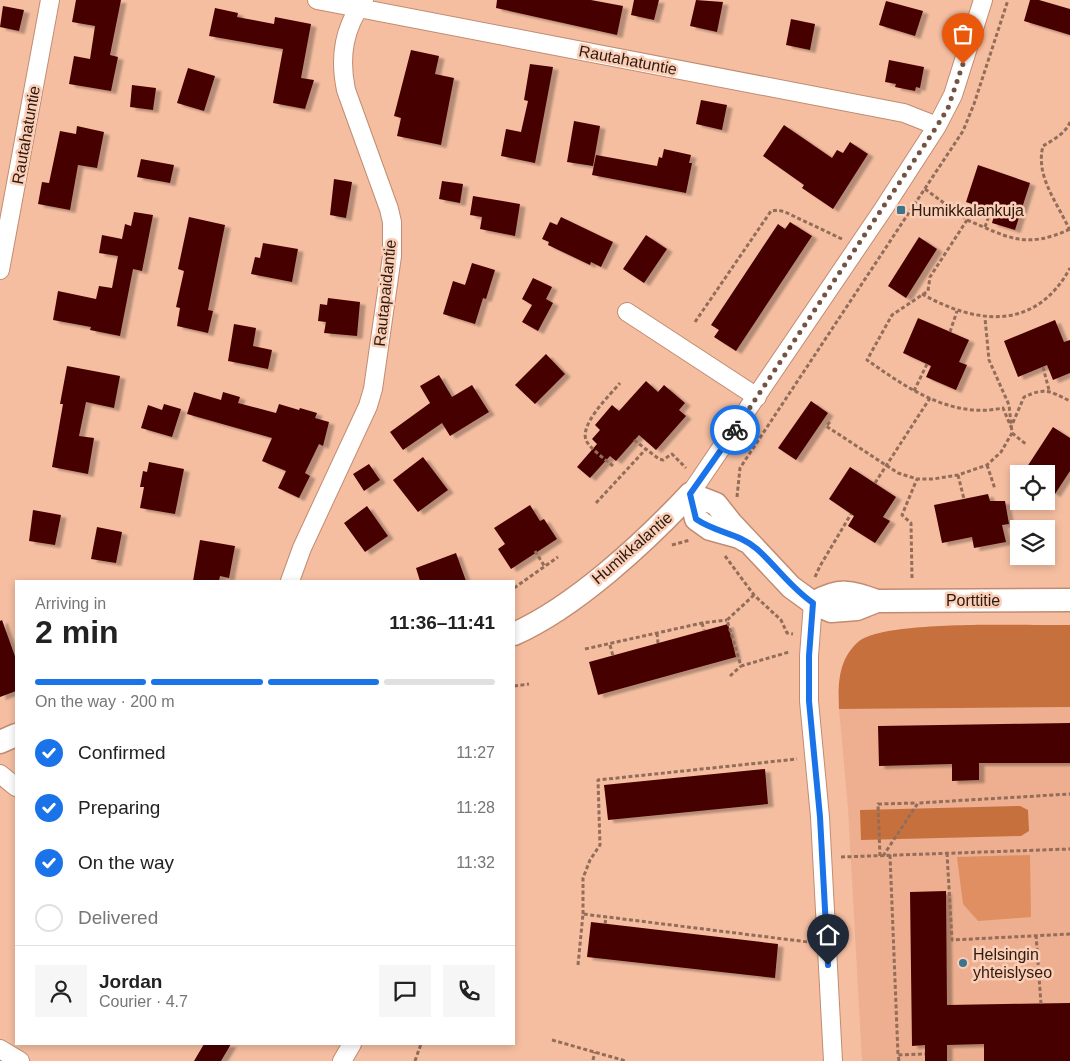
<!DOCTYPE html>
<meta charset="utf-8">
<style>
:root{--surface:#fff;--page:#f6f6f6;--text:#222;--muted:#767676;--line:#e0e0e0;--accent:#1a73e8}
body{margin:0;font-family:Helvetica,sans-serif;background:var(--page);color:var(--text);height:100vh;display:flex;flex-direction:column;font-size:19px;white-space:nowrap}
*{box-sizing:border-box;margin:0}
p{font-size:16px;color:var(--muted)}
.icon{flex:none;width:28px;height:28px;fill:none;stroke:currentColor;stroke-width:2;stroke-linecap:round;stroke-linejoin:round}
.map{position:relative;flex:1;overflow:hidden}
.side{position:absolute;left:15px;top:580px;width:500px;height:465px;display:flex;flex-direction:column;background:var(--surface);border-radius:0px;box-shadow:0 2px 8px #0003}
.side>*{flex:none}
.controls{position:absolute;left:1010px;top:465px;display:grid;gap:10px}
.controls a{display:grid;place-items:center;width:45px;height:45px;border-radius:0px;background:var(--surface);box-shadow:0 2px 8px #0003;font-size:25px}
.pin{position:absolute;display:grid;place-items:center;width:42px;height:42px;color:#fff;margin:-51px -21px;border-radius:50% 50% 50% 0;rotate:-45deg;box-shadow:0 0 5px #0007}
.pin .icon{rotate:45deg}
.courier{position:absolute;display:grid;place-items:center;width:50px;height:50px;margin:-25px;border:4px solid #1a73e8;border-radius:50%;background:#fff;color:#222;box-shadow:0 1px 6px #0007}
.summary em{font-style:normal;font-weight:700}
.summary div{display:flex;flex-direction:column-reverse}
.summary{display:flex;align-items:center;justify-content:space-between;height:85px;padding:0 20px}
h1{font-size:32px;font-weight:700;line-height:38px}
.bar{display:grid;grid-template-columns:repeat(4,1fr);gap:8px 5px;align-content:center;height:60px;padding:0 20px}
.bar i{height:6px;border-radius:4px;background:var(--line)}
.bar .current{background:var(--accent)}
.bar p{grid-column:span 4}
.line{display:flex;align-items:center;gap:12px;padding:0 20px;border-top:1px solid var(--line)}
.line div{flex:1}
.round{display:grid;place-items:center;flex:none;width:52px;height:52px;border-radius:0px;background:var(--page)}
ol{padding:0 20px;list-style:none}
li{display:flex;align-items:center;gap:15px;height:55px}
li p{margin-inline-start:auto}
li .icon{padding:5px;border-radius:50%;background:var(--accent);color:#fff;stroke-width:4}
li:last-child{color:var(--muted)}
li i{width:28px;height:28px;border:2px solid var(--line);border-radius:50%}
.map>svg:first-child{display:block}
</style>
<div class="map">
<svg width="1070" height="1061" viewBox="0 0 1070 1061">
<defs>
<filter id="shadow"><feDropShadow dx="5.5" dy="3" stdDeviation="1" flood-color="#0004"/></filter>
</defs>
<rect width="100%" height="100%" fill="#f5bea1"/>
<path fill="#edaf8f" d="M1070,707V1061H862L848,808L839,709Z"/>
<path fill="#e08f62" d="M1030,855L1031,917L978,921L963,904L957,857Z"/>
<path fill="#c6703e" d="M1070,625V707L839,709C838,684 838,660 858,642C885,619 1029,626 1070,625Z
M1020,806L1028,810L1029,831L1021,836L861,840L860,810Z"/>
<path fill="#470101" filter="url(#shadow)" d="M76,0H121L110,55L118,57L111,91L69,84L74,56L90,59L95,26L72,22Z
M497,0H591L623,6L617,35L496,8Z
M634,0H659L654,20L631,15Z
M696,0L723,2L717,32L690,26Z
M1030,0H1039L1070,9V35L1024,21Z
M886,1L923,11L915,36L879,25Z
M3,6L24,10L19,31L0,27Z
M215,8L238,13L237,17L274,24L275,17L311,24L301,78L314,80L305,109L273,103L283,49L209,36Z
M791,19L815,24L810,50L786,45Z
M411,50L439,56L435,74L454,78L441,145L397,136L401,118L394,116Z
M889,60L924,67L920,88L916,87L915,91L895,87L896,84L885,82Z
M530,64L553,67L535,163L501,156L506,129L521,132L528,101L524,100Z
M188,68L215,76L204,111L177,103Z
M132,85L156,88L153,110L130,107Z
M701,100L727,105L722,130L696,124Z
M574,121L600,126L593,166L567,162Z
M784,125L832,158L837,150L843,153L850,142L868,154L833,209L802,188L804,185L763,156Z
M77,126L104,132L97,168L78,165L70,210L38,204L42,182L49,183L60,131L76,134Z
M664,149L691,155L689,163H692L686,193L592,175L596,155L657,166L659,157L662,158Z
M141,159L174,165L170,183L137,177Z
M978,165L1030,183L1015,230L992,223L995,212L966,202Z
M334,179L352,182L346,218L330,215Z
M442,181L463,184L460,203L439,199Z
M473,196L520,204L515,236L480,229L482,217L470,215Z
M134,212L153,215L142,271L133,269L120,336L90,330L91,327L53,320L58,291L96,299L99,286L112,288L118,256L99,253L102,235L122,239L125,224L131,226Z
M189,217L225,225L208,310L213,311L208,333L177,326L180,308L176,307L184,271L178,269Z
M561,217L613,242L601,267L591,262L590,265L548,245L549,242L542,239L550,222L557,225Z
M790,222L812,236L736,351L714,337L719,330L711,325L778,224L785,229Z
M646,235L667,249L644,283L623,269Z
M919,237L937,249L906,298L888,286Z
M263,243L298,249L292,282L251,274L255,257L260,258Z
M472,263L495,270L486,299L483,298L475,324L443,314L453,281L465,285Z
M533,278L552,287L546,299L553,303L538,331L522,322L532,305L522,299Z
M328,298L360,302L357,336L324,333L326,322L318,321L320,304L327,305Z
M918,318L969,340L959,362L967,365L956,390L926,377L931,366L903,353Z
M1055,320L1064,342L1070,340V373L1053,380L1047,365L1018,377L1004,341Z
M234,324L256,328L253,346L272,350L268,369L228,361Z
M546,354L565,374L535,404L515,385Z
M67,366L120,376L114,408L86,402L79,436L94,438L88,474L52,467L63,404H60Z
M439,375L452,397L472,385L489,412L450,436L442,423L403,450L390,432L430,403L420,386Z
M646,381L658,392L664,385L685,403L679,410L686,416L656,450L639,435L616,461L610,456L590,478L577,467L597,444L592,439L600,430L595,425L612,405L619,411Z
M194,392L221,400L223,392L240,397L238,403L276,413L279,404L299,410L300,408L317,413L315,418L329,422L323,446L319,444L305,473L310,476L299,498L278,488L286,471L262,461L272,438L187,414Z
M811,401L828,413L796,460L778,448Z
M164,404L181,409L172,437L141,428L148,405L162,410Z
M1053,427L1070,438V471L1055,494L1046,488V474L1023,473Z
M423,457L448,490L418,512L393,480Z
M149,462L184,469L175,514L140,508L144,487H140L143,471L147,472Z
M369,464L380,480L364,491L353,474Z
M850,467L896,497L883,517L890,521L875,543L848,526L854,516L829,499Z
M988,494L990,501H1005L1009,524L1002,525L1006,542L974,548L972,537L942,543L934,505Z
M530,505L540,521L544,519L557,539L511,569L498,549L505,544L494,528Z
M367,506L388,536L365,552L344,523Z
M33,510L61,515L55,545L29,541Z
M97,527L122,532L116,563L91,559Z
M200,540L235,546L229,578L220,576L219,581H193Z
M456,553L466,581H420L416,568Z
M2,620L16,659V691L0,697V621Z
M728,624L736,657L598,695L589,662Z
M1070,723V763H979V780L952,781V764L879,766L878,726Z
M765,769L768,804L608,820L604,785Z
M946,891L947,1005L1070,1003V1061H984V1044L947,1045V1061H925V1045L912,1046L910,892Z
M591,922L778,944L775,978L587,957Z
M204,1044H231L221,1061H194Z"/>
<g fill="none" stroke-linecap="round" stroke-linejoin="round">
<defs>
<path id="minor" d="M317,0L904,113L937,126
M0,270L50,0
M627,312L757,397
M690,494L884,208L937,126L953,95L983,0
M290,581L302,548L368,406L373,389L392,256V222L389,209L346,90C339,56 344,28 364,0
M813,603L809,656V701L820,817L833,1061
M0,774L16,787
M0,1049L20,1061
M342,1061L352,1044"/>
<path id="tertiary" d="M690,494L716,504L731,523L791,587L813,603L831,611L857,609L877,601
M690,494L696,519L710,529L739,537L746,541
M813,603C840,588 849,591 877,601L1070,600
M514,634C575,607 644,543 690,494
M0,742L16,735"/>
</defs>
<use href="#minor" stroke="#c08c71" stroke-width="20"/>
<use href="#tertiary" stroke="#c08c71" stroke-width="25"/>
<path stroke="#936d59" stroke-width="3" stroke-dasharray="4 2.5" stroke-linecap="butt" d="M1070,122C1066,133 1053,140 1043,146C1035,177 1058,203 1070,231
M925,189L967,220L930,277L928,291L892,315L867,360C907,388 951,419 1003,408L1011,427L1024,397C1046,387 1049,391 1070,401
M967,220C1008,237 1025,250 1070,229
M985,227L991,210
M922,294C977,325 1036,331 1070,268
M695,322L771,211L778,210L785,212L842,239
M950,332L957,311
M1043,367L1049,390
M914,391L927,364
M830,422L826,426L898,473L917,479H933L958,475L987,465L1001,452L1012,433L1009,405L989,360L985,318
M1012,433L1027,445
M634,440L659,459L663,460L672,454L686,468
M987,465L995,489
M613,466C605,459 593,451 587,442C577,426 611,394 620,383
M958,475L964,499
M875,483L930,398
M737,497L740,468L963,131L974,104L1008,0
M596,503L645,450
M672,545L690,540
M535,551L545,567
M725,556L754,595L781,620L787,633L793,634
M815,577L820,566L851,514
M912,578L911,523L902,515L917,479
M514,588L558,557
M754,595L727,620L741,666L789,652
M702,623L704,630
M657,633L658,643
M610,645L613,656
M585,649L702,623L727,620
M730,676L741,666
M514,686L529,684
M947,853L952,940L1070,934
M890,855L898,1055
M880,856L878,804L917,803
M883,856L918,803L1070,794
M841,857L1070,849
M583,914V878L590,860L600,845L598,780L797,759
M605,924L606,917
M1036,935L1041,1004
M578,965L583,914L808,942
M552,1040L626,1061
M593,1060L595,1052
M415,1061L421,1044
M899,1061L898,1055L925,1054"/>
<use href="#minor" stroke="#fff" stroke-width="18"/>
<use href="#tertiary" stroke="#fff" stroke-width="22"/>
</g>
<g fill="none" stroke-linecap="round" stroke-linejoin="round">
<path stroke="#745342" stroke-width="5" stroke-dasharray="0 9" d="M735,430L937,126L948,108L963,64"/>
<path stroke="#1a73e8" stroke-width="6" d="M735,430L690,494L696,519C716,533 739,533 757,549C777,567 791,588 813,603L809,656V701L820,817L828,965"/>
</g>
<g fill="#3b748d" stroke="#faceb7" stroke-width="2">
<rect x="896" y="205" width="10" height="10" rx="2.5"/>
<circle cx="963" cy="963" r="5"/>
</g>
<g text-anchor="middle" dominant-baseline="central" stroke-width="5" stroke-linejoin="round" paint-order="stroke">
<g font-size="16" fill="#2e1a0f" stroke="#faceb7">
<text transform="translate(628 60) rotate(11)">Rautahatuntie</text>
<text transform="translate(26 135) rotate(-80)">Rautahatuntie</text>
<text transform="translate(385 293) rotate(-84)">Rautapaidantie</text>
<text transform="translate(632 548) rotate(-41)">Humikkalantie</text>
<text x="973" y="600">Porttitie</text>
</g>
<g font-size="16" fill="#2e1a0f" stroke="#faceb7" text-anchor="start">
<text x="911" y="210">Humikkalankuja</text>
<text x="973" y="954">Helsingin<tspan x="973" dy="18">yhteislyseo</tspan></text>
</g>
</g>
</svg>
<div class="controls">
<a><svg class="icon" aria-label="locate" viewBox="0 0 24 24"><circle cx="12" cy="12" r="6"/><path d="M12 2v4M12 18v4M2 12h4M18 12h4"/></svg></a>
<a><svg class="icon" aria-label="layers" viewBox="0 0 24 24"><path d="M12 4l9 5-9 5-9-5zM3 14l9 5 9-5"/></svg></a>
</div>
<div class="pin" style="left:963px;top:64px;background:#ea580c"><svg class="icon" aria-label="bag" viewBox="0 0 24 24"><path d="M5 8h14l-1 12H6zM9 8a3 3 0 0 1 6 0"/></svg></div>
<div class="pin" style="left:828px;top:965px;background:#1f2937"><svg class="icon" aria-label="home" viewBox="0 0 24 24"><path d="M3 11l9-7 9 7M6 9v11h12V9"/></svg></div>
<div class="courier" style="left:735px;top:430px"><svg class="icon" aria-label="bike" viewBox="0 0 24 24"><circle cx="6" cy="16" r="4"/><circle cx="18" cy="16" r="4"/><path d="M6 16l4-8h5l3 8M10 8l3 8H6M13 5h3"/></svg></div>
<section class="side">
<div class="summary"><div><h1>2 min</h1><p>Arriving in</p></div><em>11:36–11:41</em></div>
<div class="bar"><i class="current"></i><i class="current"></i><i class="current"></i><i></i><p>On the way · 200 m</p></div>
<ol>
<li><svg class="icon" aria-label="check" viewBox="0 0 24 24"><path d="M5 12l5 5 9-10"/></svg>Confirmed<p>11:27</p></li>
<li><svg class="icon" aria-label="check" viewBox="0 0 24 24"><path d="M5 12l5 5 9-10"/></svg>Preparing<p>11:28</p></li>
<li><svg class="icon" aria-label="check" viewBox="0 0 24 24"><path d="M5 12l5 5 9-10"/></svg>On the way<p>11:32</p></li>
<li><i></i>Delivered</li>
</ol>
<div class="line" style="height:90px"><a class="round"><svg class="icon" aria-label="person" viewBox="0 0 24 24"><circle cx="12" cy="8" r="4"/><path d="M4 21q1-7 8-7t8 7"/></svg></a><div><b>Jordan</b><p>Courier · 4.7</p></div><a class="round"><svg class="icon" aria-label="chat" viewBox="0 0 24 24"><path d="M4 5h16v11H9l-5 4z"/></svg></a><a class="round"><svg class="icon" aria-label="phone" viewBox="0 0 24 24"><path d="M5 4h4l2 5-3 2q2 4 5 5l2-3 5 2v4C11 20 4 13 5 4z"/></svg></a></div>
</section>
</div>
